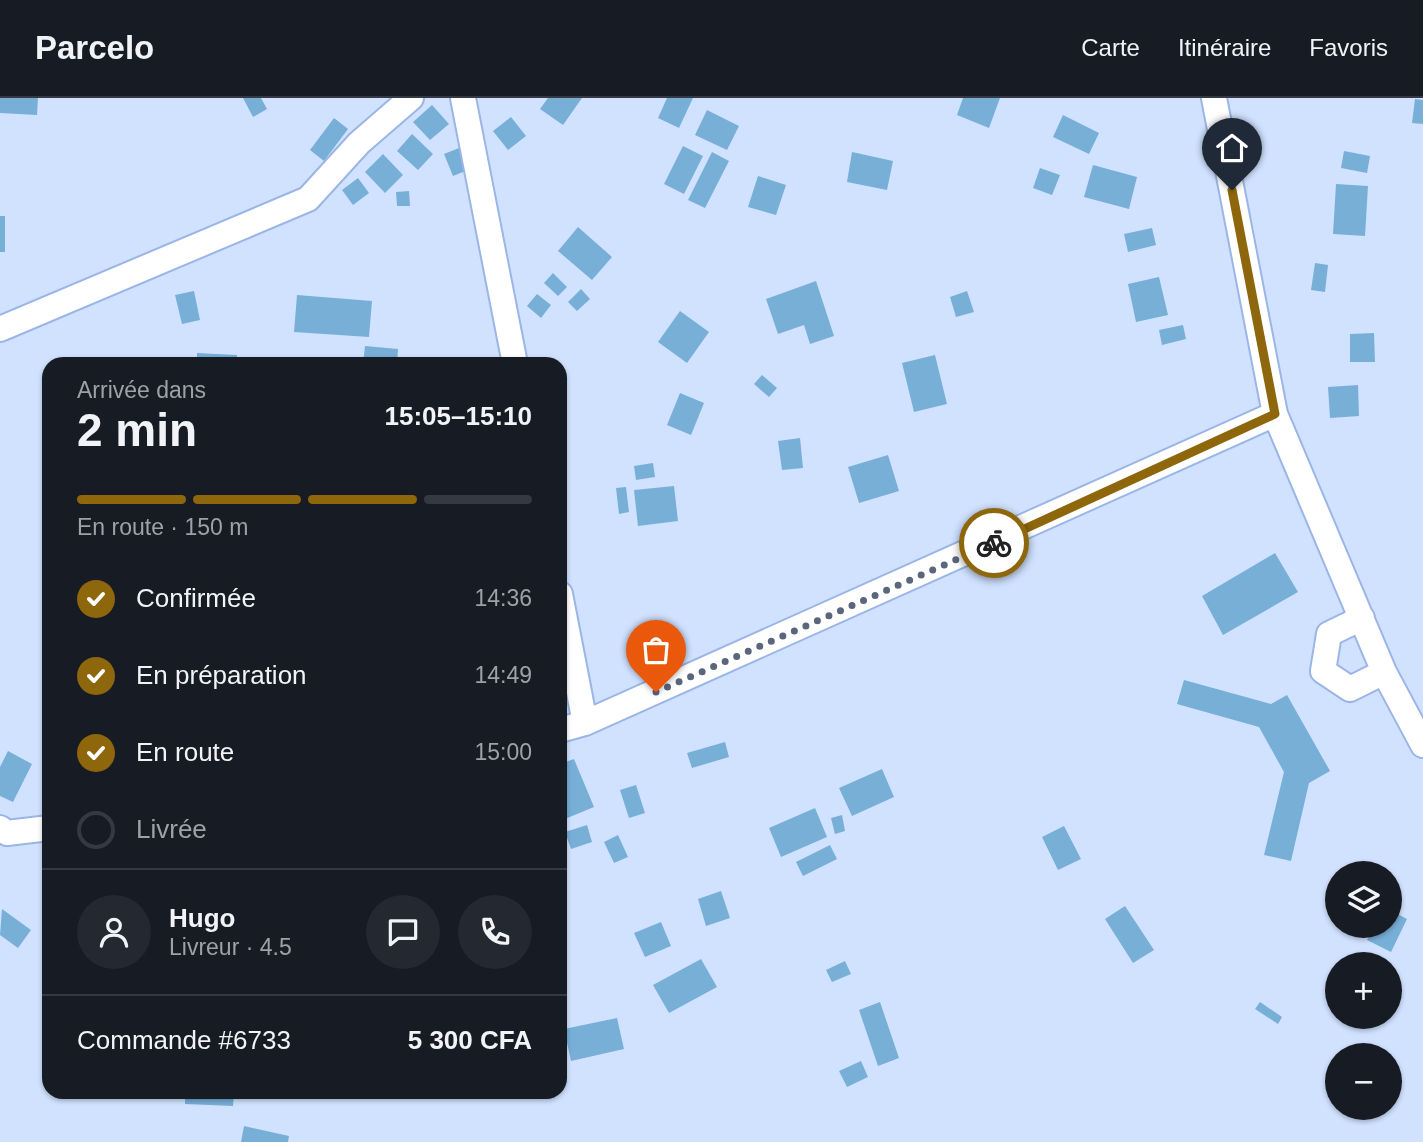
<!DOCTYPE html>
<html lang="fr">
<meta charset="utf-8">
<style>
:root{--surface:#171b24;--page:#242831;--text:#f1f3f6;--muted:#9ea1a6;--line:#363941;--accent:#8e660b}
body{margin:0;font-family:Helvetica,sans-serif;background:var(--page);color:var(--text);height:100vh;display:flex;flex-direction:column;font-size:26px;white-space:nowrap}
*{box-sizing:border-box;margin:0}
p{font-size:23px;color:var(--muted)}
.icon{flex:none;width:38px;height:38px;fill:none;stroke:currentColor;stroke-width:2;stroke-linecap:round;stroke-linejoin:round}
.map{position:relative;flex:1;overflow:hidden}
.drawer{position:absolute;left:42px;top:259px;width:525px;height:742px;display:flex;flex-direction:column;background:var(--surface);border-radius:21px;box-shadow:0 2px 5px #0004}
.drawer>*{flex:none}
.buttons{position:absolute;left:1325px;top:763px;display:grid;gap:14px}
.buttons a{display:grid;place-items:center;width:77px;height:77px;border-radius:50%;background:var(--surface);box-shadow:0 2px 5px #0004;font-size:35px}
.pin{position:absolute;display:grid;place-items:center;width:60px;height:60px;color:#fff;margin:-72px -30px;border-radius:50% 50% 50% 0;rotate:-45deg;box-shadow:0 0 7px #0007}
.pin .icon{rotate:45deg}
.courier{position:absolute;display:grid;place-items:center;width:70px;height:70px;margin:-35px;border:5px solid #8e660b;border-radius:50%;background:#fff;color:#222;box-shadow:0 2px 9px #0007}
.head em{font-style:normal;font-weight:800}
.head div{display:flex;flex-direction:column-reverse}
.head{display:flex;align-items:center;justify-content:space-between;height:119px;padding:0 35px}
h1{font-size:46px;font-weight:800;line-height:52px}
.bar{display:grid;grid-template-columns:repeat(4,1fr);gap:10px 7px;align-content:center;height:84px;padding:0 35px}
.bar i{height:9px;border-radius:5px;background:var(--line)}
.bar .on{background:var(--accent)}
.bar p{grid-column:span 4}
.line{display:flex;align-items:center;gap:18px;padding:0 35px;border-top:2px solid var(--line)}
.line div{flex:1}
.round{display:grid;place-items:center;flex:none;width:74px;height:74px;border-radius:37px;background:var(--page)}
ol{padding:0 35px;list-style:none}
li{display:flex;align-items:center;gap:21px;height:77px}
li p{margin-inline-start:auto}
li .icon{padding:7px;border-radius:50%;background:var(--accent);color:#fff;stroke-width:4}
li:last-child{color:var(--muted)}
li i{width:38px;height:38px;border:4px solid var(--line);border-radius:50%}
header{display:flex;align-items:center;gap:42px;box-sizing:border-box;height:98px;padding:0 35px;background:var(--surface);border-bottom:2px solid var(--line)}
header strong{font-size:33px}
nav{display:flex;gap:38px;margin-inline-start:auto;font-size:24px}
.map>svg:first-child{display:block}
</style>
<header>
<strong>Parcelo</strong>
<nav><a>Carte</a><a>Itinéraire</a><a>Favoris</a></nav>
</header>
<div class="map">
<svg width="1423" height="1044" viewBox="0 0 1423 1044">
<rect width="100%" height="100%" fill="#d0e2ff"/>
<path fill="#78afd7" d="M0,0H38L37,17L0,15Z
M243,0H261L267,11L253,19Z
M548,0H582L563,27L540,11Z
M667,0H693L679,30L658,20Z
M963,0H1000L989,30L957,17Z
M1415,1L1423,2V26L1412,25Z
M432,7L449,26L430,42L413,24Z
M707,12L739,28L727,52L695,37Z
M1063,17L1099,35L1089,56L1053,39Z
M511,19L526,38L508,52L493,33Z
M334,20L348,31L324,63L310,52Z
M412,36L433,56L418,72L397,53Z
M683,48L703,58L684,96L664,86Z
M459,50L468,72L453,78L444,56Z
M1344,53L1370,58L1367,75L1341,70Z
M712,54L729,63L705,110L688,102Z
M852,54L893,63L887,92L847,84Z
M383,56L403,77L385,95L365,74Z
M1093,67L1137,79L1129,111L1084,99Z
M1040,70L1060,77L1052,97L1033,90Z
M758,78L786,87L776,117L748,109Z
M358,80L369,95L353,107L342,92Z
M1336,86L1368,88L1365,138L1333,136Z
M409,93L410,108H397L396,94Z
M0,118H5V154H0Z
M578,129L612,159L592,182L558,153Z
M1152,130L1156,147L1128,154L1124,136Z
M1315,165L1328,167L1325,194L1311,192Z
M553,175L567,189L558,198L544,185Z
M1159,179L1168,217L1136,224L1128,186Z
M816,183L834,238L810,246L804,227L778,236L766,201Z
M581,191L590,201L577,213L568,204Z
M194,193L200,222L182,226L175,197Z
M967,193L974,214L956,219L950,199Z
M537,196L551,207L541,220L527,208Z
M297,197L372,203L369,239L294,234Z
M680,213L709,234L687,265L658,244Z
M1183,227L1186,241L1162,247L1159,232Z
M1374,235L1375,264H1350V236Z
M365,248L398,251L397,266H363Z
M197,255L237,257V266H197Z
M935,257L947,306L914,314L902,265Z
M762,277L777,290L769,299L754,286Z
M1358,287L1359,318L1330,320L1328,289Z
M680,295L704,305L691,337L667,327Z
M800,340L803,370L782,372L778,343Z
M888,357L899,393L859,405L848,369Z
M653,365L655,379L636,382L634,368Z
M674,388L678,423L638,428L634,392Z
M626,389L629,414L619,416L616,390Z
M1275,455L1298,494L1223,537L1202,498Z
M1184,582L1271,606L1287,597L1330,673L1309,685L1291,763L1264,757L1284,674L1259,629L1177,606Z
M725,644L729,659L692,670L687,655Z
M8,653L32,666L13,704L0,698V669Z
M574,661L594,709L560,723V666Z
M882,671L894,699L852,718L839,690Z
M636,687L645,715L629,720L620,692Z
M815,710L827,739L781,759L769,730Z
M842,717L845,733L835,736L831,720Z
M587,727L592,744L571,751L565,734Z
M1064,728L1081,761L1058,772L1042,739Z
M618,737L628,759L614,765L604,744Z
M830,747L837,761L803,778L796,764Z
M721,793L730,820L706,828L698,801Z
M1125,808L1154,852L1133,865L1105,821Z
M2,811L31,832L18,850L0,837Z
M1390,812L1407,821L1391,854L1367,842L1374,828H1390Z
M661,824L671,848L645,859L634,835Z
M701,861L717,889L669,915L653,887Z
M845,863L851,876L832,884L826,872Z
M880,904L899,960L878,968L859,912Z
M1260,904L1282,919L1278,926L1255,911Z
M617,920L624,951L571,963L564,931Z
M861,963L868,979L847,989L839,973Z
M185,994H234L233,1008L185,1006Z
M244,1028L289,1038L288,1044H241Z"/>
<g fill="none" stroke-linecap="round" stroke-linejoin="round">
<defs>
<path id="street" d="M463,0L515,266
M1214,0L1275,316L1384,574L1423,647
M0,231L308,101L359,45L411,0
M560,496L585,625
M1362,520L1329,536L1323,573L1350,591L1384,574
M560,632L585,625L1275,316
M0,730L7,735L49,730"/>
</defs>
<use href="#street" stroke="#9bb6e6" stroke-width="28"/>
<use href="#street" stroke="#fff" stroke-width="24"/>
</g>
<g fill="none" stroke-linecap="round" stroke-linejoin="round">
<path stroke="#5a667c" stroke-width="7" stroke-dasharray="0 12.6" d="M656,594L994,445"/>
<path stroke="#8e660b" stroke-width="9" d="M994,445L1275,316L1232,92"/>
</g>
</svg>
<div class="buttons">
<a><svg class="icon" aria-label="layers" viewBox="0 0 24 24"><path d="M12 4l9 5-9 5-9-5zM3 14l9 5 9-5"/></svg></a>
<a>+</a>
<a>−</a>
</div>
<div class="pin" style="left:656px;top:594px;background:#ea580c"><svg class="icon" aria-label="bag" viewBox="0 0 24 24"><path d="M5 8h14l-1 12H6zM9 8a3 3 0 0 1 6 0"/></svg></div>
<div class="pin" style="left:1232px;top:92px;background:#1f2937"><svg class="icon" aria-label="home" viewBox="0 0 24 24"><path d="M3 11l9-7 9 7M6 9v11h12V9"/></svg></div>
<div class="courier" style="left:994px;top:445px"><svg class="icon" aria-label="bike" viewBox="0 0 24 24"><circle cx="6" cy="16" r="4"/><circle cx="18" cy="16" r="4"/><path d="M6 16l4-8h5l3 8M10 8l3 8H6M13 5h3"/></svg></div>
<section class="drawer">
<div class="head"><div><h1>2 min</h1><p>Arrivée dans</p></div><em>15:05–15:10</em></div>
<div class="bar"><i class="on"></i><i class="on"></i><i class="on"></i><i></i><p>En route · 150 m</p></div>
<ol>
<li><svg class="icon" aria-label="check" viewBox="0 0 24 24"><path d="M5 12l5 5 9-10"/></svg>Confirmée<p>14:36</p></li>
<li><svg class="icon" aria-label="check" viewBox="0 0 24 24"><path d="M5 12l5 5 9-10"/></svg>En préparation<p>14:49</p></li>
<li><svg class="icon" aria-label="check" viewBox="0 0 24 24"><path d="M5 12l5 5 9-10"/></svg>En route<p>15:00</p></li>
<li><i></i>Livrée</li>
</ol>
<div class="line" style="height:126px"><a class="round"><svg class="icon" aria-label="person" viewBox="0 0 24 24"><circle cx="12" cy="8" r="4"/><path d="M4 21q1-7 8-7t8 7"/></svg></a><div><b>Hugo</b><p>Livreur · 4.5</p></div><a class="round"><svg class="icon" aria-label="chat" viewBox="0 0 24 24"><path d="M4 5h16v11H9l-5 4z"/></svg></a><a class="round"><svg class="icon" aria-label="phone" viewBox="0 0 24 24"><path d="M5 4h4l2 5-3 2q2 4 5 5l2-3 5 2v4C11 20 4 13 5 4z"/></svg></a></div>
<div class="line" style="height:91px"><div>Commande #6733</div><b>5 300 CFA</b></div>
</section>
</div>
